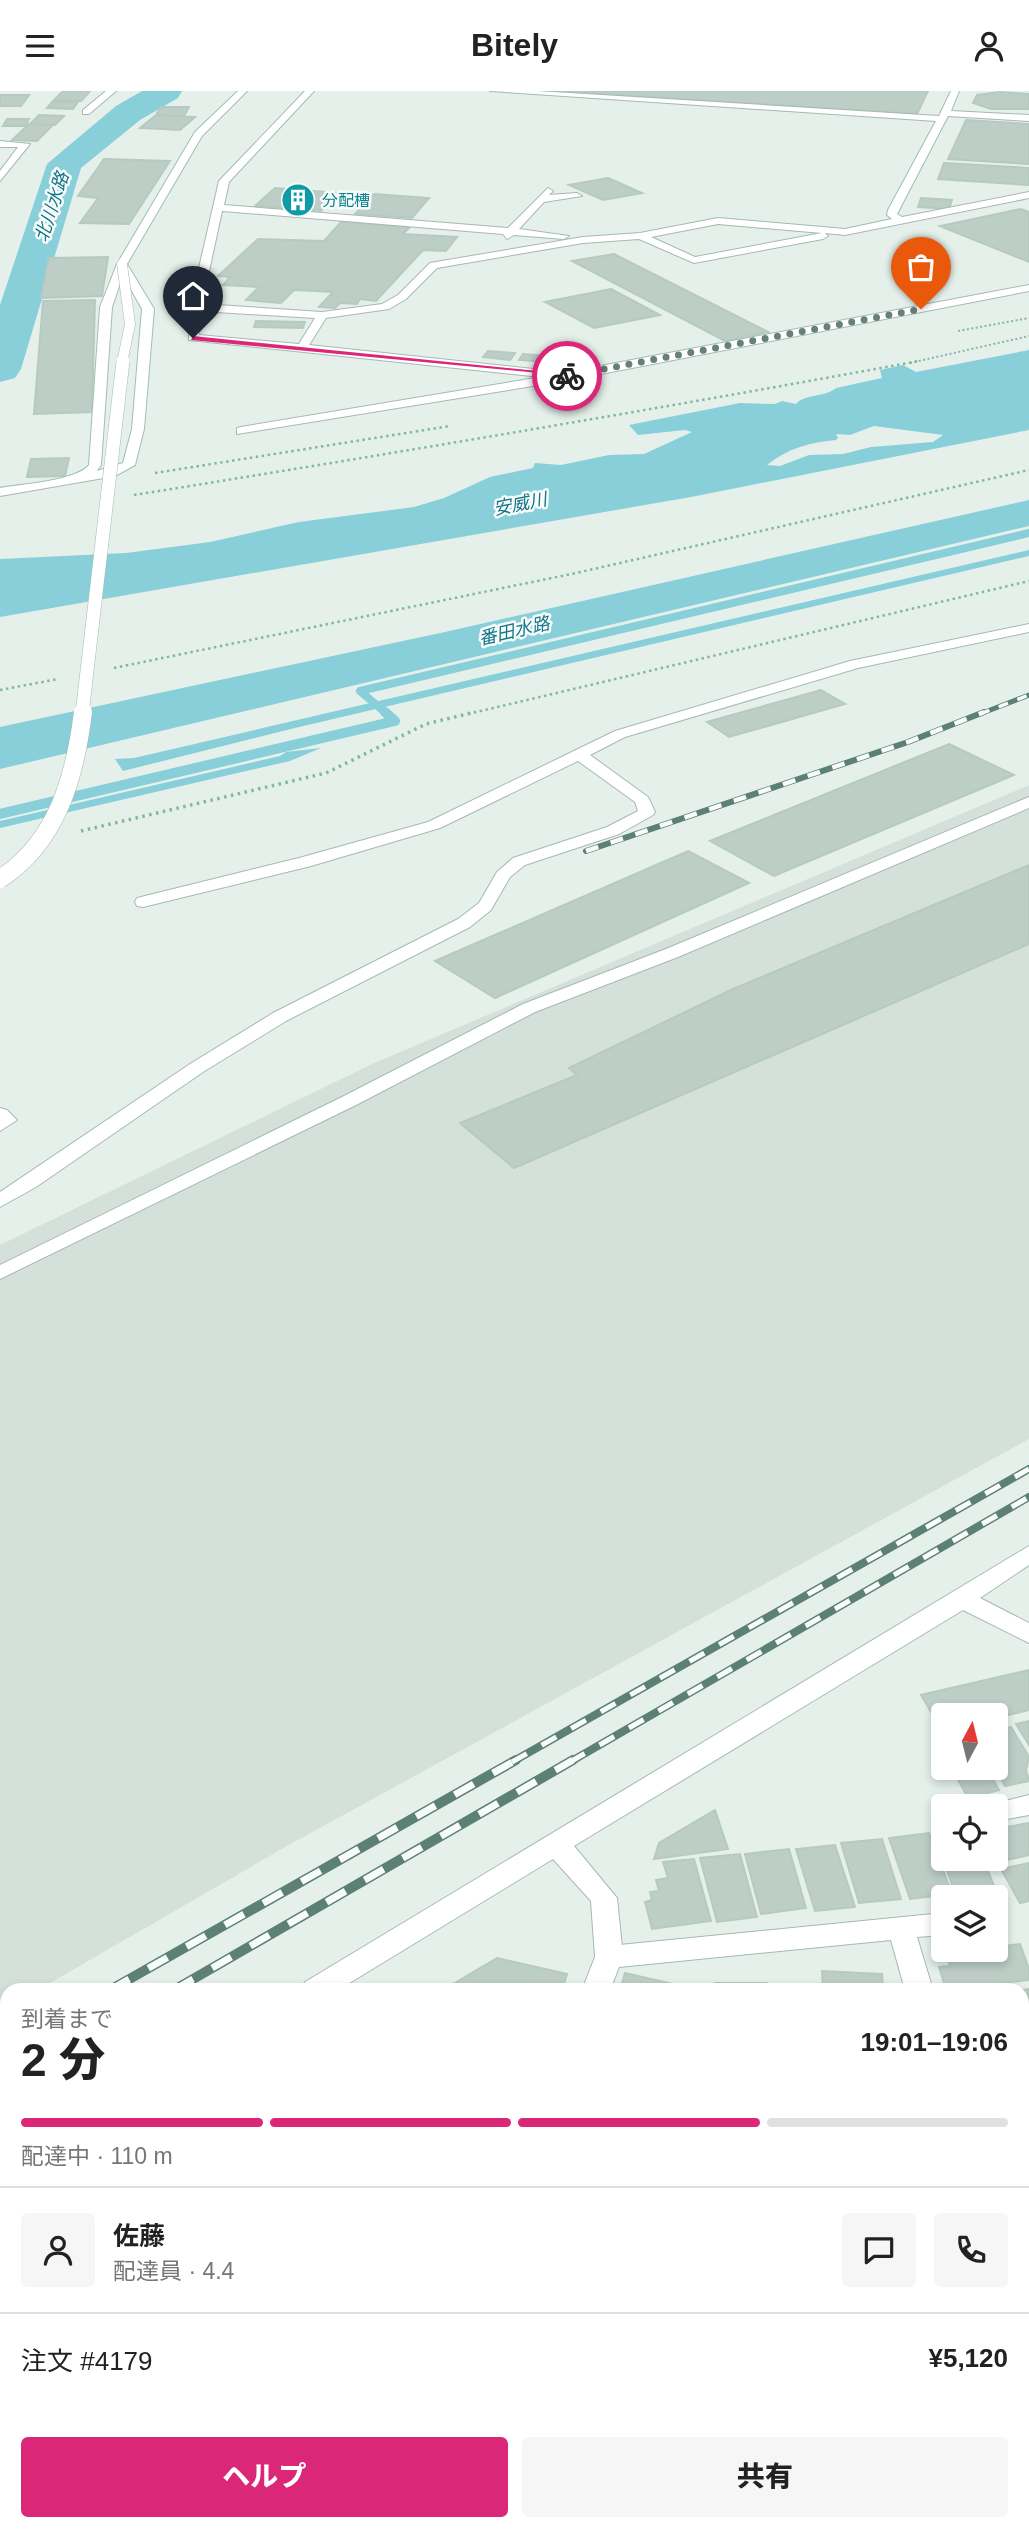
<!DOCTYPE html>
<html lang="ja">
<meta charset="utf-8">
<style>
:root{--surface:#fff;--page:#f6f6f6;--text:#222;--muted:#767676;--line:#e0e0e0;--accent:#db2777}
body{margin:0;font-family:Helvetica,"Noto Sans JP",sans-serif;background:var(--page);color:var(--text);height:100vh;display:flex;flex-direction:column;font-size:26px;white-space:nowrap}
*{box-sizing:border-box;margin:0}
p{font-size:23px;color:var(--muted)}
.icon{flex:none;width:38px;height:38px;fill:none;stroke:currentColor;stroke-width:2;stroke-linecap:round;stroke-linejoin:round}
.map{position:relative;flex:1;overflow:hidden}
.sheet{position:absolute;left:0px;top:1892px;width:1029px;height:548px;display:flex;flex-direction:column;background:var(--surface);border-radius:21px 21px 0 0;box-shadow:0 4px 10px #0003}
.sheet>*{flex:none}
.needle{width:46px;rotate:7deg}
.buttons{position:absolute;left:931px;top:1612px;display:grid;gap:14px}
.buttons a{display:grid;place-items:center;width:77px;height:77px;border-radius:7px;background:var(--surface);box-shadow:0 4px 10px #0003;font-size:35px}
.pin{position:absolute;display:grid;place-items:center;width:60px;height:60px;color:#fff;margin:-72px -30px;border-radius:50% 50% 50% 0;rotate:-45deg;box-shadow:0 0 7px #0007}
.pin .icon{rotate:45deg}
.courier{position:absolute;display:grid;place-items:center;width:70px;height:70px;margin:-35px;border:5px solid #db2777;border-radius:50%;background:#fff;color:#222;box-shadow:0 2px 9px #0007}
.headline em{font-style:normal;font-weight:800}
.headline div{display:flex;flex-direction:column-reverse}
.headline{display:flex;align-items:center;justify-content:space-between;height:119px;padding:0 21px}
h1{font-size:46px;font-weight:800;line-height:52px}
.bar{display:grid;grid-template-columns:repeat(4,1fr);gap:10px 7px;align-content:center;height:84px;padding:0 21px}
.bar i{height:9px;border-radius:5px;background:var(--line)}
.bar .current{background:var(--accent)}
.bar p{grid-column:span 4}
.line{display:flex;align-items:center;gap:18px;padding:0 21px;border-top:2px solid var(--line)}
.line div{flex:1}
.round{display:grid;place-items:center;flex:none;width:74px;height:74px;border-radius:7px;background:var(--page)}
.action{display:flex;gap:14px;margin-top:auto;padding:14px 21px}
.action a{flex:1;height:80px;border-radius:7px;background:var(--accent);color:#fff;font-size:28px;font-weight:800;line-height:80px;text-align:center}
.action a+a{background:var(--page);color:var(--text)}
header{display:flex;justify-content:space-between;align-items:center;height:91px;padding:0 21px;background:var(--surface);font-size:32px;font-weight:800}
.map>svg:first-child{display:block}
</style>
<header><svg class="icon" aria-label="menu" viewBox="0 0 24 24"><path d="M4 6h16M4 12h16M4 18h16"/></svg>Bitely<svg class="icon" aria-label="person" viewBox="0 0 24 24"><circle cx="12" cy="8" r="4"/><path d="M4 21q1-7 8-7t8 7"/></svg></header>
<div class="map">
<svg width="1029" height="2438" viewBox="0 0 1029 2438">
<rect width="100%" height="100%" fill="#e5f0eb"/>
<path fill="#d3e1da" d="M1029,694V1348L287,1755L38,1899H7V1917L0,1921V1154L372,973Z"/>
<path fill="#88cfda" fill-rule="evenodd" d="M1029,259V339L691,406L0,526V468L126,462L210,451L299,431L414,416L444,407L490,386L533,377L535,372L561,374L609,364L644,363L692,341L685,339L638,344L629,334L740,312L775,313L782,310L796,313C806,302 824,307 836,297L882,287L880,279L903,274L916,281ZM874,335L943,344L933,351L871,356L843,363L809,364L780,375L767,374C786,358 811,351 836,349L838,347L836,343L850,344Z
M1029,409V435L0,678V636L445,541Z
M1029,459V465L295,637L123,680L115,668L134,667Z
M321,657L290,670L0,737V730L280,665L286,661Z"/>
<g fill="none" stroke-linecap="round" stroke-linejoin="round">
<path stroke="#88cfda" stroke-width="8" d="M387,623L360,600L1029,442"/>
<path stroke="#88cfda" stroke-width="10" d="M0,723L395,630L385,621"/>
<path stroke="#88cfda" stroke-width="17" d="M0,2179L7,2185"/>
<path fill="#88cfda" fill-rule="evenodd" d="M142,0H182L178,7L140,29L81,77L21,278L15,287L0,291V214L47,73L116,15Z"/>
</g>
<path fill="#bdcec7" stroke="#b6cac2" stroke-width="2" d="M63,0H90L81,10L54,9Z
M558,0H928L917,23Z
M1000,1L1029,3V18H991L973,12L977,4Z
M0,4H29L21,15H0Z
M52,11H78L73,18L47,17Z
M161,16H189L184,25L156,24Z
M39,24L64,25L55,34L30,33Z
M156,24L195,26L180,39L140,37Z
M7,28H29L25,35H3Z
M966,29L1029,33V73L948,68Z
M29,33L53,34L37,50L12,49Z
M104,68L170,70L129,133L80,132L98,107L78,105Z
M944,72L1029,77V94L938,88Z
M608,87L642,102L603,109L569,94Z
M275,97L340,102L321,120L255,115Z
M374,103L429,107L412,127L355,123Z
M921,107L952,109L949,118L918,116Z
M1021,118L1029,121V171L940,135Z
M341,131L410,136L403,143L457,146L446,160L423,159L376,210L360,208L357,213L340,212L335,217L319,216L333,201L294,199L281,212L246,209L259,196L223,194L230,186L218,185L258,148L324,150Z
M614,163L768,241L725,250L572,170Z
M108,166L102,205L41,207L49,167Z
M611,198L660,224L594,237L545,211Z
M95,209L92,321L34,323L43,210Z
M256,230L305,231L303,237L254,236Z
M488,260L515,262L510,269L483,266Z
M523,263L550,265L546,271L519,269Z
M69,367L65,385L27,386L31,368Z
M821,599L845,613L729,646L707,631Z
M949,653L1014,684L774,785L710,750Z
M688,760L749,792L495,907L435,870Z
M1029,774V853L514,1077L460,1032L577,984L569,977L733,898Z
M1029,1579V1619L996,1627V1624H943L942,1640L921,1604Z
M1029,1630V1654L1016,1633Z
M1011,1636L1029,1666L1026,1679L1029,1690L1005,1695L995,1676L996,1639Z
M951,1676H986L999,1699L968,1707Z
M715,1719L728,1758L654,1768L659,1752Z
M1029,1732V1764L1002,1770L996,1759V1738Z
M943,1741V1768H983L995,1797L955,1802L934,1742Z
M929,1742L952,1803L910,1808L889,1747Z
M882,1748L901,1808L859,1812L841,1752Z
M835,1754L855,1816L815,1820L796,1758Z
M789,1758L806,1817L761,1823L745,1763Z
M740,1763L757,1826L717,1831L700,1767Z
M694,1768L711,1830L652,1838L645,1811L652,1809L650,1801L659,1800L656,1789L668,1787L663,1771Z
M1029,1772V1810L1020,1812L1001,1778Z
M1020,1853L1029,1878V1889L946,1899L939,1876L950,1875L946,1862Z
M497,1867L567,1883L562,1899H443Z
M822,1880L882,1883L883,1899H823Z
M625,1882L699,1899H620Z
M715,1892H767V1899H716Z
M774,1893L815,1894V1899H774Z
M1029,1898V1936L1022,1937V1899Z
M1022,1990H1029V2034L1022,2033Z
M87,2432H213V2438H86Z
M482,2432H691L690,2438H480Z
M782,2432H856L855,2438H781Z"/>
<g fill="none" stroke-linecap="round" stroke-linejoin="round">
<defs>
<path id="lane" d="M305,0H314L229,91L224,114L508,137L548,97L553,100L549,104L577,102L582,105L544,111L519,138L569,145L564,148L514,144L507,148L503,143L222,120L202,213L322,221L382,213L398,204L430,172L583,146L640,142L718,127L845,138L892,128L887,124L888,119L936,30L490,0H537L939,25L951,0H959L951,20L1029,24V30L948,25L897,123L902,126L1029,101V107L845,144L825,142L828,145L823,148L694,172L639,148L583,152L437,177L406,208L389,218L326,227L309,254L543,279L547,281V285L1029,194V200L570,289L237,343V337L241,336L541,286L189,249L190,216L219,90ZM718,133L822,142L695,166L651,146ZM201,220L315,227L299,253L199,244Z
M1029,533V541L858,577L625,646L590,664L648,706L655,721L653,724L619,743L525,774L510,786L491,819L470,836L286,930L203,981L36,1096L0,1116V1101L190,973L273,922L458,828L479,812L497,781L513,767L607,736L638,720L635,711L578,670L440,737L311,775L143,816L137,815L135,811L137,807L299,767L428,731L615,640L850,570Z
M1029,706V717L678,866L535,921L356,1014L0,1188V1174L342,1006L523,913L666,858Z
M0,1017L7,1019L17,1029L0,1040Z
M1029,1704V1724L996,1730V1715H986Z
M943,1822V1844L917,1846L933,1899H905L891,1849L609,1877L599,1874L595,1866L599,1858L609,1855Z"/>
<path id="street" d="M106,0H116L89,23H83V19Z
M0,50L30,53L0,90V80L18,56H0Z
M1029,1455V1474L980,1507L1029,1532V1552L963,1519L574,1755L617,1807L623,1866L610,1899H582L595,1866L591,1810L553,1768L338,1899H301L305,1891Z
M7,2072V2099L0,2102V2075Z
M0,2132L7,2134V2163L0,2161Z
M353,2432H388L391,2438H355Z"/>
<path id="secondary" d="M238,0H247L202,45L127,173L154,218L144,338L135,374L115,385L0,405V397C22,393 76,390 89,374L100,216L117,173L195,41ZM123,184L142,218L132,338L123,372L97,380L101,374L112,216Z"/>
</defs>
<use href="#lane" stroke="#a6b9b2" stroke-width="2"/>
<use href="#street" stroke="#a6b9b2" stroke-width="2"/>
<use href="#secondary" stroke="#a2bdb3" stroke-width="2"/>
<path stroke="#82b7a5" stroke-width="2" stroke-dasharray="2 2.5" stroke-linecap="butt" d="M958,240L1029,227
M910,272L1029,245"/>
<path stroke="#82b7a5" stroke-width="2.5" stroke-dasharray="2.5 3.5" stroke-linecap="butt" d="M155,382L450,335
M134,404C396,362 658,318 919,270
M114,577L576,482L1029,379
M0,599L58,588
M468,623L1029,490"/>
<path stroke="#82b7a5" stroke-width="3.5" stroke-dasharray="2.5 4.5" stroke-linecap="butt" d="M81,740L326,682L426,633L475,621"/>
<use href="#lane" fill="#fff" fill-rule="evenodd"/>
<use href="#street" fill="#fff" fill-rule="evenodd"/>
<use href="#secondary" fill="#fff" fill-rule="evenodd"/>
<defs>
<path id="rail-far3" d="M980,623L1029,604"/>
<path id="rail-far2" d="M586,760L908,651L984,621"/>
<path id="rail-far1" d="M512,1671L1029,1378
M570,1671L1029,1406"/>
<path id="rail" d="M110,1899L516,1669
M174,1899L573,1669
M0,1962L7,1958
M0,1999L7,1995"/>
</defs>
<use href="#rail-far3" stroke="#5c8075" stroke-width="5"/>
<use href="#rail-far2" stroke="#5c8075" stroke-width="6"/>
<use href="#rail-far1" stroke="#5c8075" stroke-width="8"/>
<use href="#rail" stroke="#5c8075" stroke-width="10"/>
<use href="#rail-far3" stroke="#f7fbf9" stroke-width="3.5" stroke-dasharray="10" stroke-linecap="butt"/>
<use href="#rail-far2" stroke="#f7fbf9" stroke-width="4.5" stroke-dasharray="13" stroke-linecap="butt"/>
<use href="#rail-far1" stroke="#f7fbf9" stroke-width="5" stroke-dasharray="17" stroke-linecap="butt"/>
<use href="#rail" stroke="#f7fbf9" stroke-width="7" stroke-dasharray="22" stroke-linecap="butt"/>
<defs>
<path id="lane-bridge-far2" d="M122,173L130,233L122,272"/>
<path id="lane-bridge-far1" d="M82,623L123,270"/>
<path id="lane-bridge" d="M0,788C57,751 75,686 83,621"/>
</defs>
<use href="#lane-bridge-far2" stroke="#a6b9b2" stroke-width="11" stroke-linecap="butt"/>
<use href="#lane-bridge-far1" stroke="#a6b9b2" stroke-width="14" stroke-linecap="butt"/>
<use href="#lane-bridge" stroke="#a6b9b2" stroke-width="19" stroke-linecap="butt"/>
<use href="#lane-bridge-far2" stroke="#fff" stroke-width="10"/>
<use href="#lane-bridge-far1" stroke="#fff" stroke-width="13"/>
<use href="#lane-bridge" stroke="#fff" stroke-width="18"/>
</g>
<path fill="#db2777" d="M193,245L567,283L570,285L191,249Z"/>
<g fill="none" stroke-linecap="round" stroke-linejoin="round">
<path stroke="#668178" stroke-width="7" stroke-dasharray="0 12.6" d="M567,285L921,218"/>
</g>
<defs>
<symbol id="building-disc" viewBox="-11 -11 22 22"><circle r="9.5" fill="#0f9aa8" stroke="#f7fbf9"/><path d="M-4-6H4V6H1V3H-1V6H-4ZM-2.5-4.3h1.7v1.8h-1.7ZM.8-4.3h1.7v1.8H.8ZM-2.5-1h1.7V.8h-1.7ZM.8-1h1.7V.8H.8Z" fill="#fff"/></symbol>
</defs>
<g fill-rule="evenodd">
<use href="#building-disc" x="279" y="90" width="38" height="38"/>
</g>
<g text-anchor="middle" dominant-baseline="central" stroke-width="5" stroke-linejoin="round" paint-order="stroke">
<g font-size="16" fill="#0d838f" stroke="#f7fbf9" text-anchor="start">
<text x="322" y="109">分配槽</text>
</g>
<g font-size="18" font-style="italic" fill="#137789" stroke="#f7fbf9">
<text transform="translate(52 116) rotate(-72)">北川水路</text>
<text transform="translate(520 413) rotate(-11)">安威川</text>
<text transform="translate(514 540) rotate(-13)">番田水路</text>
</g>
</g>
</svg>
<div class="buttons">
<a><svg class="needle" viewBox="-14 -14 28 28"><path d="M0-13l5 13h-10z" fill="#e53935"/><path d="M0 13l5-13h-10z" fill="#767676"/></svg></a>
<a><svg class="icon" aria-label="locate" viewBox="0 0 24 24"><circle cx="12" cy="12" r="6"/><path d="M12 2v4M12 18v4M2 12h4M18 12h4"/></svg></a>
<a><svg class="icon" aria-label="layers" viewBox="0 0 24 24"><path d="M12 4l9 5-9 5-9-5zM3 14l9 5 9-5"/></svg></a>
</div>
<div class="pin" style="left:921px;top:218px;background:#ea580c"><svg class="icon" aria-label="bag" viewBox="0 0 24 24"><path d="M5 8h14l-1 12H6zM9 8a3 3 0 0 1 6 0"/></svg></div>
<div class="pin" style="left:193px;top:247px;background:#1f2937"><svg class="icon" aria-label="home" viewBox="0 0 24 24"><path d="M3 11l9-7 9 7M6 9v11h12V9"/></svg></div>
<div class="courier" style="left:567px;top:285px"><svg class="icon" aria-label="bike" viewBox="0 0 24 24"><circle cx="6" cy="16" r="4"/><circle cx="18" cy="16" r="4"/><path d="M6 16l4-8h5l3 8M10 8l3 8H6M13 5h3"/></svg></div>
<section class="sheet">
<div class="headline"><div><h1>2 分</h1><p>到着まで</p></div><em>19:01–19:06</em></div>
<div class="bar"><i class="current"></i><i class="current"></i><i class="current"></i><i></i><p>配達中 · 110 m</p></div>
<div class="line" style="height:126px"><a class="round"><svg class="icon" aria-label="person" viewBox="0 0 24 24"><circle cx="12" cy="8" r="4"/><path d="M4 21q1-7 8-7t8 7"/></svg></a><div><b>佐藤</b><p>配達員 · 4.4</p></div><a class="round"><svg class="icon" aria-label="chat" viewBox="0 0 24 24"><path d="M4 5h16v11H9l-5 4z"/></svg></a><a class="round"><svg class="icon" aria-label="phone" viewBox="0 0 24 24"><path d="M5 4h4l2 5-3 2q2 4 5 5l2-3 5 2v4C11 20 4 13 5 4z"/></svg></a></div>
<div class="line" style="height:91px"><div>注文 #4179</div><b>¥5,120</b></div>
<div class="action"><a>ヘルプ</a><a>共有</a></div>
</section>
</div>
